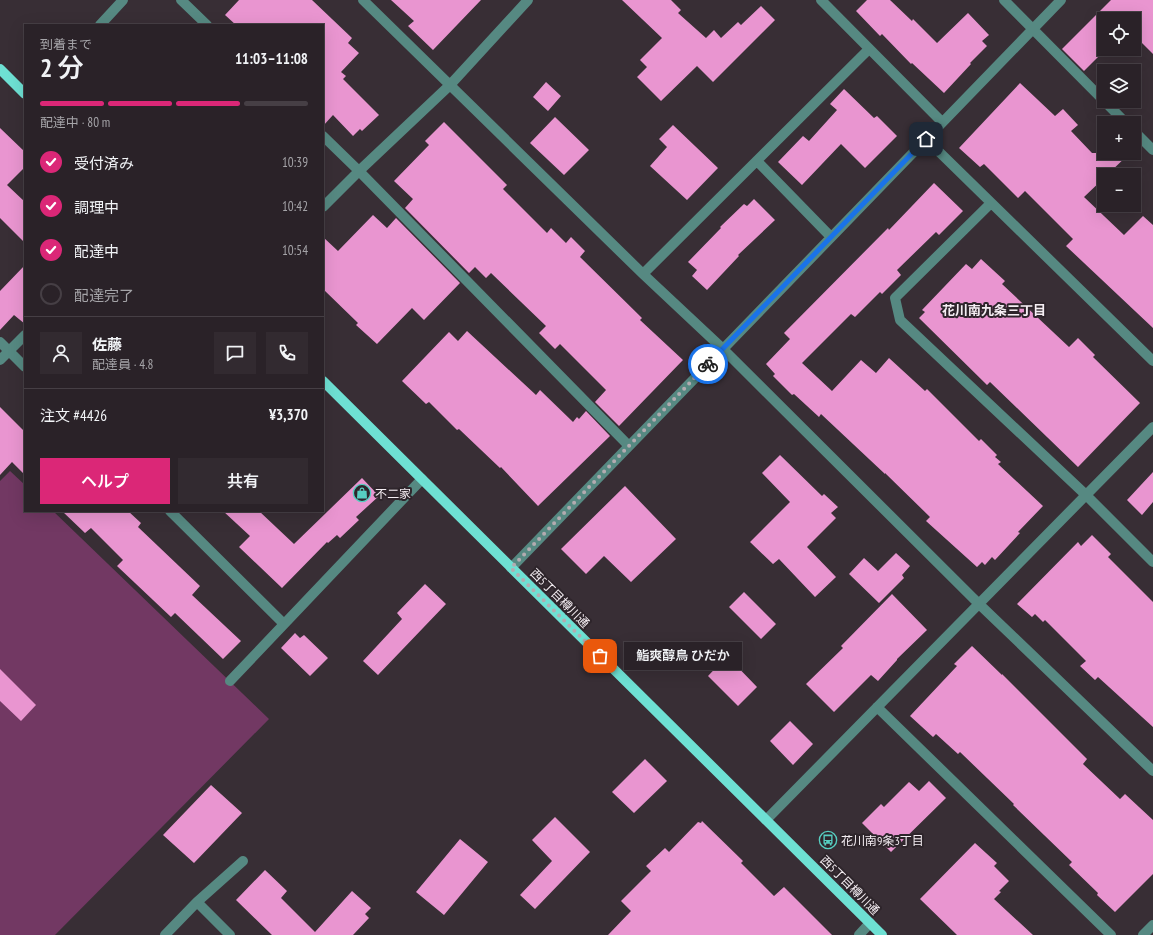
<!DOCTYPE html>
<html lang="ja">
<meta charset="utf-8">
<style>
:root{--surface:#2a2228;--page:#322a30;--text:#f1f3f6;--muted:#a5a4a8;--line:#463f45;--accent:#db2777}
body{margin:0;font-family:"PT Sans Narrow","Noto Sans JP",sans-serif;background:var(--page);color:var(--text);height:100vh;display:flex;flex-direction:column;font-size:15px;white-space:nowrap}
*{box-sizing:border-box;margin:0}
p{font-size:13px;color:var(--muted)}
.icon{flex:none;width:22px;height:22px;fill:none;stroke:currentColor;stroke-width:2;stroke-linecap:round;stroke-linejoin:round}
.map{position:relative;flex:1;overflow:hidden}
.drawer{position:absolute;left:24px;top:24px;width:300px;height:488px;display:flex;flex-direction:column;background:var(--surface);border-radius:0px;box-shadow:0 4px 16px #0002,0 0 0 1px var(--line)}
.drawer>*{flex:none}
.fabs{position:absolute;left:1097px;top:12px;display:grid;gap:8px}
.fabs a{display:grid;place-items:center;width:44px;height:44px;border-radius:0px;background:var(--surface);box-shadow:0 4px 16px #0002,0 0 0 1px var(--line);font-size:20px}
.pin{position:absolute;display:grid;place-items:center;width:34px;height:34px;color:#fff;margin:-17px;border-radius:8px;box-shadow:0 2px 6px #0006}
.courier{position:absolute;display:grid;place-items:center;width:40px;height:40px;margin:-20px;border:3px solid #1a73e8;border-radius:50%;background:#fff;color:#222;box-shadow:0 1px 5px #0007}
.bubble{position:absolute;height:28px;border-radius:0px;background:var(--surface);box-shadow:0 4px 16px #0002,0 0 0 1px var(--line);font-size:13px;font-weight:600;line-height:28px;text-align:center}
.overview em{font-style:normal;font-weight:600}
.overview div{display:flex;flex-direction:column-reverse}
.overview{display:flex;align-items:center;justify-content:space-between;height:68px;padding:0 16px}
h1{font-size:26px;font-weight:600;line-height:30px}
.bar{display:grid;grid-template-columns:repeat(4,1fr);gap:6px 4px;align-content:center;height:48px;padding:0 16px}
.bar i{height:5px;border-radius:3px;background:var(--line)}
.bar .current{background:var(--accent)}
.bar p{grid-column:span 4}
.line{display:flex;align-items:center;gap:10px;padding:0 16px;border-top:1px solid var(--line)}
.line div{flex:1}
.round{display:grid;place-items:center;flex:none;width:42px;height:42px;border-radius:0px;background:var(--page)}
ol{padding:0 16px;list-style:none}
li{display:flex;align-items:center;gap:12px;height:44px}
li p{margin-inline-start:auto}
li .icon{padding:4px;border-radius:50%;background:var(--accent);color:#fff;stroke-width:4}
li:last-child{color:var(--muted)}
li i{width:22px;height:22px;border:2px solid var(--line);border-radius:50%}
.action{display:flex;gap:8px;margin-top:auto;padding:8px 16px}
.action a{flex:1;height:46px;border-radius:0px;background:var(--accent);color:#fff;font-size:16px;font-weight:600;line-height:46px;text-align:center}
.action a+a{background:var(--page);color:var(--text)}
.map>svg:first-child{display:block}
</style>
<div class="map">
<svg width="1153" height="935" viewBox="0 0 1153 935">
<rect width="100%" height="100%" fill="#382e35"/>
<path fill="#723863" d="M10,471L25,485V511H53L269,719L55,935H0V481Z"/>
<path fill="#e995d0" d="M239,0H312L352,38L348,43L359,53L341,72L346,76L343,79L379,115L362,131L360,129L353,136L333,115L323,126V25H236L225,15Z
M391,0H481L433,50L408,26L414,21Z
M622,0H671L681,10L678,13L706,38L714,30L721,38L738,22L741,25L761,6L775,20L713,82L697,66L661,101L637,77L647,67L640,60L662,38Z
M867,0H890L912,21L913,19L937,43L968,13L989,35L982,41L987,46L970,63L971,64L944,93L912,63L911,64L882,34L880,36L856,11Z
M1111,0H1153V54L1134,35V19H1104V49H1106L1084,71L1062,49Z
M546,82L561,96L548,111L533,97Z
M1020,83L1055,116L1063,109L1078,125L1071,131L1092,153H1130L1107,175H1104V178L1084,197L1124,235L1143,216L1153,225V328L1066,246L1073,239L1025,191L1018,198L984,164L980,167L959,148Z
M844,89L874,118L877,116L897,136L865,168L841,144L802,185L778,162L803,136L809,141L837,110L830,104Z
M555,117L589,150L564,175L530,143Z
M444,122L507,185L503,189L547,233L551,228L566,243L571,237L585,251L580,257L642,318L640,320L683,360L619,426L595,402L606,390L560,344L555,349L539,333L546,326L491,273L486,278L475,267L469,273L405,208L413,199L394,181L429,145L425,141Z
M673,125L718,168L687,200L650,166L667,147L659,139Z
M0,128L25,152V167L7,185L25,202V243L0,218Z
M934,183L963,211L939,235L936,232L897,270L901,275L882,294L880,292L855,317L851,314L802,363L832,391L861,360L876,373L889,358L925,391L927,389L979,441L981,439L997,455L995,457L1001,462L998,464L1043,506L1018,532L1020,533L995,560L992,557L985,565L982,562L977,567L926,521L930,517L885,473V474L821,414L819,417L794,394L792,395L773,376L775,374L766,364L790,339L784,333L888,228L889,230Z
M754,199L775,220L738,255L739,256L707,290L692,276L697,270L688,262L721,228L720,227L744,204L747,206Z
M373,215L387,228L396,218L460,283L424,320L412,308L377,344L356,325L358,323L323,289V237L338,251Z
M981,259L1005,281L1002,284L1069,347L1078,338L1095,355L1093,357L1140,403L1078,467L990,382L987,385L919,318L925,312L922,310L966,264L972,269Z
M25,265V324L14,315L0,330V291Z
M467,331L536,395L540,390L573,422L577,417L579,419L586,411L610,436L538,506L501,467L500,468L459,429L457,430L429,402L426,404L402,381L449,332L458,341Z
M0,407L25,432V475L12,462L0,475Z
M780,455L822,496L824,494L838,507L831,513L836,518L807,547L836,577L815,597L779,559L773,564L750,542L790,502L762,473Z
M1153,472V502L1142,515L1127,500Z
M362,478L379,496L356,517L359,520L340,538L337,535L328,543L327,542L282,588L239,547L250,536L223,511H259L294,544Z
M625,486L676,539L631,582L604,556L586,574L561,549Z
M62,511H128L141,523L138,527L200,586L192,595L241,641L223,659L175,613L171,617L117,566L123,560L91,528L85,533Z
M1092,535L1111,554L1108,557L1153,602V727L1098,677L1095,680L1080,666L1086,661L1045,620L1043,622L1035,614L1032,617L1017,604L1078,542L1081,546Z
M896,553L910,566L902,575L904,578L879,603L849,574L864,558L878,571Z
M425,584L446,604L378,675L363,661L402,619L397,613Z
M744,592L776,624L761,639L729,607Z
M892,594L927,630L897,659V660L878,681L871,675L834,712L806,684L843,648L841,646Z
M295,633L300,638L304,635L328,658L310,676L281,648Z
M972,646L1002,675V674L1087,759L1083,764L1120,799L1125,794L1153,820V874L1115,912L1097,895L1098,893L1069,865L1072,862L1013,805L1014,804L960,752L958,754L936,734L933,737L910,716L957,666L954,664Z
M727,656L757,687L738,706L708,676Z
M0,669L36,705L21,721L0,701Z
M790,721L813,744L793,765L770,741Z
M645,759L667,781L634,813L612,792Z
M929,781L946,798L891,852L862,823L881,804L884,807L909,782L919,791Z
M211,785L242,813L194,863L163,835Z
M555,817L590,852L535,909L520,895L552,861L532,840Z
M702,821L743,861L741,863L774,896L784,887L832,935H608L631,911L621,901L651,871L646,866L665,848L669,852L698,822L701,823Z
M460,839L488,862L444,915L416,892Z
M975,843L997,863L994,866L1009,881L999,891L1001,892L994,899L1033,935H957L920,899Z
M265,870L287,891L281,898L315,932L352,891L371,908L365,914L369,918L353,935H272L236,900Z"/>
<g fill="none" stroke-linecap="round" stroke-linejoin="round">
<path stroke="#568982" stroke-width="10" d="M181,0L207,25
M363,0L643,274L723,349L979,604L1153,771
M821,0L942,122
M1004,0L1126,123
M100,25L123,0
M1134,131L1153,150
M323,136L359,171L629,446
M926,139L1153,361
M757,161L831,237
M991,203L895,298L900,320L1086,495L1153,562
M323,207L359,171L450,85L528,0
M643,274L869,49
M0,342L25,367
M0,360L25,335
M170,511L284,624
M511,568L1061,0
M230,681L422,479
M877,707L1111,935
M766,820L1153,427
M197,902L230,935
M165,935L197,902L243,861
M859,935L870,923
M1143,935L1153,925"/>
<path stroke="#6ee0d3" stroke-width="10" d="M0,69L25,94
M323,381L882,935"/>
</g>
<g fill="none" stroke-linecap="round" stroke-linejoin="round">
<path stroke="#b3abb0" stroke-width="4" stroke-dasharray="0 7.2" d="M600,656L511,568L708,364"/>
<path stroke="#1a73e8" stroke-width="5" d="M708,364L926,139"/>
</g>
<defs>
<symbol id="shop-ring" viewBox="-11 -11 22 22"><circle r="9.5" fill="#2e252b" stroke="#57cec1" stroke-width="1.5"/><path d="M-5-2.5h2.3a2.7 3.5 0 0 1 5.4 0H5L5.5 6h-11ZM-1.5-2.5h3a1.5 2.3 0 0 0-3 0Z" fill="#57cec1"/></symbol>
<symbol id="bus-ring" viewBox="-11 -11 22 22"><circle r="9.5" fill="#2e252b" stroke="#57cec1" stroke-width="1.5"/><path d="M-5-6H5V4H4V6H2V4H-2V6H-4V4H-5ZM-3.5-4V0h7V-4ZM-3.5 1.2v1.5H-2V1.2ZM2 1.2v1.5H3.5V1.2Z" fill="#57cec1"/></symbol>
</defs>
<g fill-rule="evenodd">
<use href="#shop-ring" x="352" y="483" width="20" height="20"/>
<use href="#bus-ring" x="818" y="830" width="20" height="20"/>
</g>
<g text-anchor="middle" dominant-baseline="central" stroke-width="4" stroke-linejoin="round" paint-order="stroke">
<g font-size="12" fill="#f5eef3" stroke="#2e252b" text-anchor="start">
<text x="375" y="493">不二家</text>
<text x="841" y="840">花川南9条3丁目</text>
</g>
<g font-size="12" fill="#f5eef3" stroke="#2e252b">
<text transform="translate(560 598) rotate(45)">西5丁目樽川通</text>
<text transform="translate(850 885) rotate(45)">西5丁目樽川通</text>
</g>
<g font-size="13" font-weight="bold" fill="#f5eef3" stroke="#2e252b">
<text x="994" y="310">花川南九条三丁目</text>
</g>
</g>
</svg>
<div class="fabs">
<a><svg class="icon" aria-label="locate" viewBox="0 0 24 24"><circle cx="12" cy="12" r="6"/><path d="M12 2v4M12 18v4M2 12h4M18 12h4"/></svg></a>
<a><svg class="icon" aria-label="layers" viewBox="0 0 24 24"><path d="M12 4l9 5-9 5-9-5zM3 14l9 5 9-5"/></svg></a>
<a>+</a>
<a>−</a>
</div>
<div class="pin" style="left:600px;top:656px;background:#ea580c"><svg class="icon" aria-label="bag" viewBox="0 0 24 24"><path d="M5 8h14l-1 12H6zM9 8a3 3 0 0 1 6 0"/></svg></div>
<div class="pin" style="left:926px;top:139px;background:#1f2937"><svg class="icon" aria-label="home" viewBox="0 0 24 24"><path d="M3 11l9-7 9 7M6 9v11h12V9"/></svg></div>
<div class="courier" style="left:708px;top:364px"><svg class="icon" aria-label="bike" viewBox="0 0 24 24"><circle cx="6" cy="16" r="4"/><circle cx="18" cy="16" r="4"/><path d="M6 16l4-8h5l3 8M10 8l3 8H6M13 5h3"/></svg></div>
<div class="bubble" style="left:624px;top:642px;width:118px">鮨爽醇鳥 ひだか</div>
<section class="drawer">
<div class="overview"><div><h1>2 分</h1><p>到着まで</p></div><em>11:03–11:08</em></div>
<div class="bar"><i class="current"></i><i class="current"></i><i class="current"></i><i></i><p>配達中 · 80 m</p></div>
<ol>
<li><svg class="icon" aria-label="check" viewBox="0 0 24 24"><path d="M5 12l5 5 9-10"/></svg>受付済み<p>10:39</p></li>
<li><svg class="icon" aria-label="check" viewBox="0 0 24 24"><path d="M5 12l5 5 9-10"/></svg>調理中<p>10:42</p></li>
<li><svg class="icon" aria-label="check" viewBox="0 0 24 24"><path d="M5 12l5 5 9-10"/></svg>配達中<p>10:54</p></li>
<li><i></i>配達完了</li>
</ol>
<div class="line" style="height:72px"><a class="round"><svg class="icon" aria-label="person" viewBox="0 0 24 24"><circle cx="12" cy="8" r="4"/><path d="M4 21q1-7 8-7t8 7"/></svg></a><div><b>佐藤</b><p>配達員 · 4.8</p></div><a class="round"><svg class="icon" aria-label="chat" viewBox="0 0 24 24"><path d="M4 5h16v11H9l-5 4z"/></svg></a><a class="round"><svg class="icon" aria-label="phone" viewBox="0 0 24 24"><path d="M5 4h4l2 5-3 2q2 4 5 5l2-3 5 2v4C11 20 4 13 5 4z"/></svg></a></div>
<div class="line" style="height:52px"><div>注文 #4426</div><b>¥3,370</b></div>
<div class="action"><a>ヘルプ</a><a>共有</a></div>
</section>
</div>
